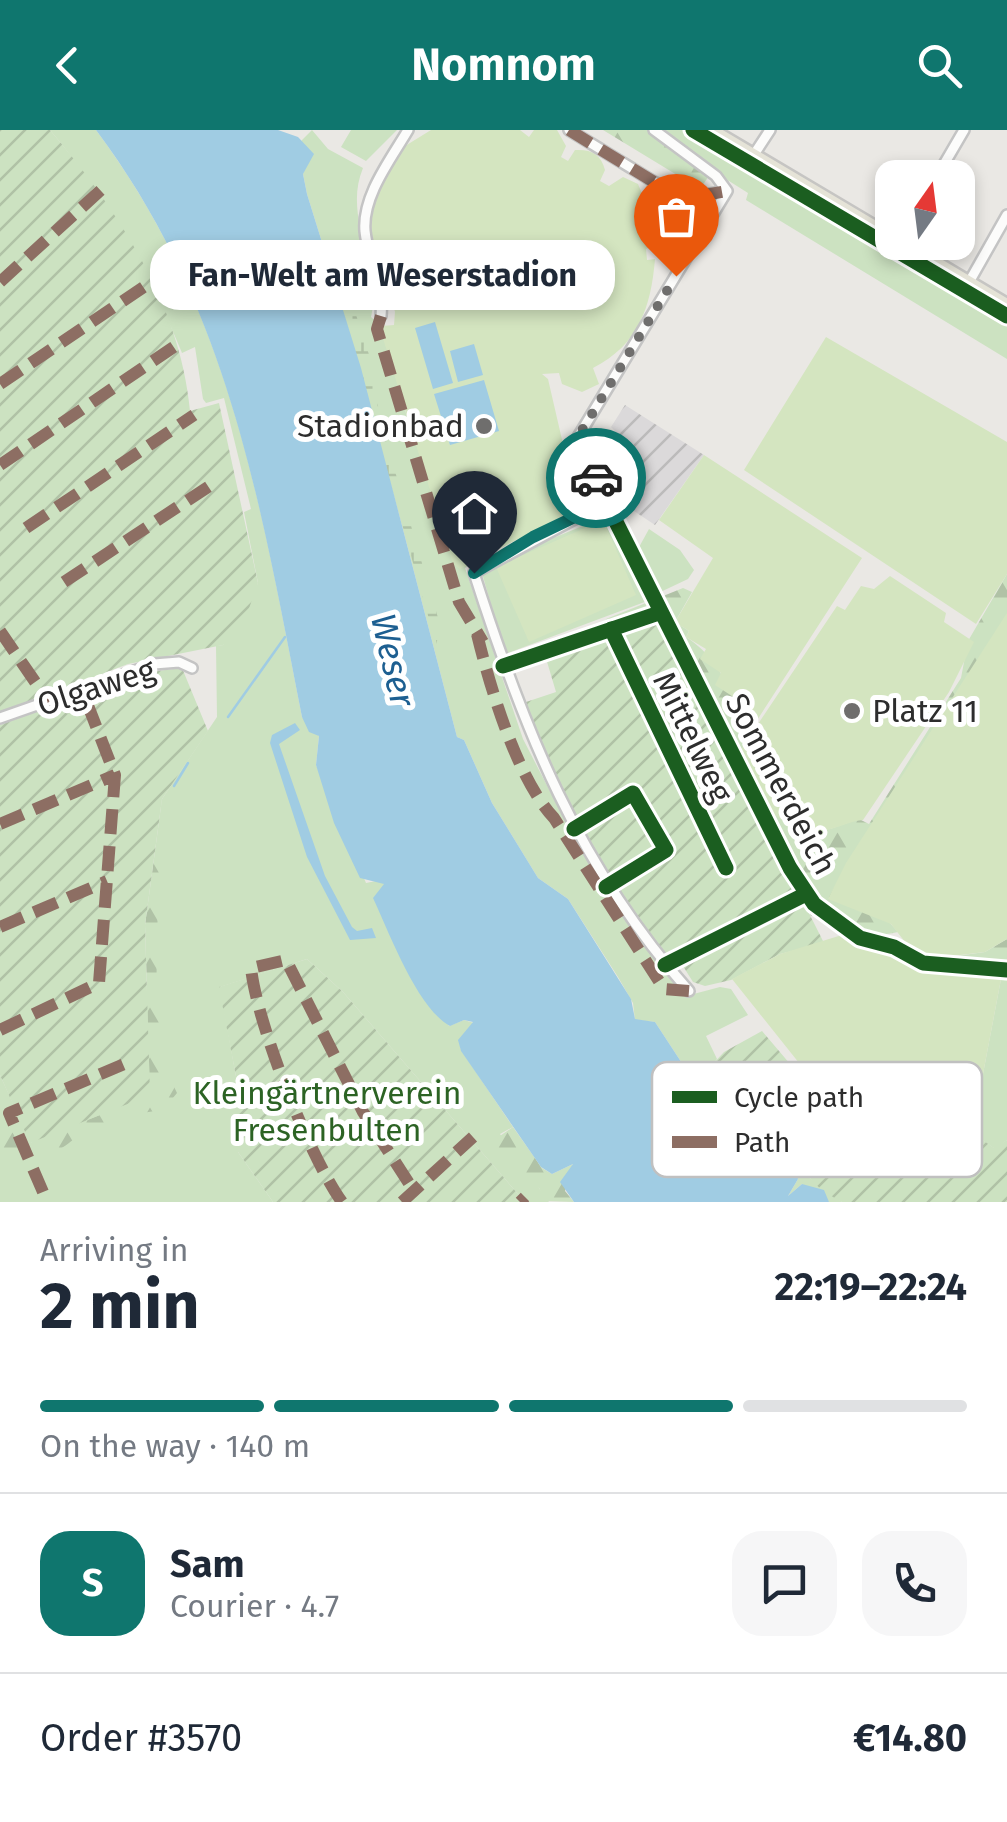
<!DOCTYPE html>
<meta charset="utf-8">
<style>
:root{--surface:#fff;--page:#f6f6f7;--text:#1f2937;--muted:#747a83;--line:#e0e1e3;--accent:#0f766e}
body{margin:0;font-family:"Fira Sans",sans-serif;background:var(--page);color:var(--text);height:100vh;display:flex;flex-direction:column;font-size:38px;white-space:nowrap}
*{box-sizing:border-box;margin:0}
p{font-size:32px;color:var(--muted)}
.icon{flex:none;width:55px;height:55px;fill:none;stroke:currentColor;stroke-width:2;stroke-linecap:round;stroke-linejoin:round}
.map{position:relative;height:1072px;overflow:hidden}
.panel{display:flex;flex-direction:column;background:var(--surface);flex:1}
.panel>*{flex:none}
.needle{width:65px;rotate:14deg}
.fabs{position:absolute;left:875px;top:30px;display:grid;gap:20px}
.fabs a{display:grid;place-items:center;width:100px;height:100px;border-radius:20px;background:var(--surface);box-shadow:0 5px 15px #0003;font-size:50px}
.pin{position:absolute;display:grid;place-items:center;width:85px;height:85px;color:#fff;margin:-102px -42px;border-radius:50% 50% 50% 0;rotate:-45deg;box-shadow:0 0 10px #0007}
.pin .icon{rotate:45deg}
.courier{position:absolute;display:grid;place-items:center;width:100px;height:100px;margin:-50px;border:8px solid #0f766e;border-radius:50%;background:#fff;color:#222;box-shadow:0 2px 12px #0007}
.bubble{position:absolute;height:70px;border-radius:30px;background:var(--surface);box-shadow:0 5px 15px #0003;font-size:32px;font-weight:700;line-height:70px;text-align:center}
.headline em{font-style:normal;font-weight:700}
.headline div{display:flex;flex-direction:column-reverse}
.headline{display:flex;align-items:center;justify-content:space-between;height:170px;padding:0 40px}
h1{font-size:65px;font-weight:700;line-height:75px}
.bar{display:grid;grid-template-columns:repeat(4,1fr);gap:15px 10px;align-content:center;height:120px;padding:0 40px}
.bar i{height:12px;border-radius:8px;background:var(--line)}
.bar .current{background:var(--accent)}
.bar p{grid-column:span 4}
.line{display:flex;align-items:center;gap:25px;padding:0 40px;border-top:2px solid var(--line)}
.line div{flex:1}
.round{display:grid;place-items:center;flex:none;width:105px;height:105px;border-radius:30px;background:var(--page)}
header{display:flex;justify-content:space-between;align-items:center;height:130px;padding:0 40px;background:var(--accent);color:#fff;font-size:45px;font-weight:700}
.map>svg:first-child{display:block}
</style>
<header><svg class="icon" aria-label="back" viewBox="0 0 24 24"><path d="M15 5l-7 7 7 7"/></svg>Nomnom<svg class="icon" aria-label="search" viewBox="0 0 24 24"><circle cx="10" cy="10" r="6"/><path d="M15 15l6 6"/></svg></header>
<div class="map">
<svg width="1007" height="1072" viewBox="0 0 1007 1072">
<defs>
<pattern id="industrial-furrows" width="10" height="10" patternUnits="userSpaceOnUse" patternTransform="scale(2.5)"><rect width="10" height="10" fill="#dbd9da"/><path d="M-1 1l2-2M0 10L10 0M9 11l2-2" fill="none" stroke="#bcbbbb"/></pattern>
<pattern id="forest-firs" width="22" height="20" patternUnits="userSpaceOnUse" patternTransform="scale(2.5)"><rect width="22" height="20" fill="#cce2c1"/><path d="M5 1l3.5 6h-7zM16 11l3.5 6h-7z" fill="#b0c2a6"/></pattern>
<pattern id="wetland-marsh" width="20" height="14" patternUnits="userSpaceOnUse" patternTransform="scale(2.5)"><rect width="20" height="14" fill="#cce2c1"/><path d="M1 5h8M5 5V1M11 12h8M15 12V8" fill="none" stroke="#b0c2a6"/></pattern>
<pattern id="garden-furrows" width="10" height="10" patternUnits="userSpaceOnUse" patternTransform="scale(2.5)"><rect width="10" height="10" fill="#cce2c1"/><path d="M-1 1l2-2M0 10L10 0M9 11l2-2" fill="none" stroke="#b0c2a6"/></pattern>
</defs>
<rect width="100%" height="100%" fill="#eae8e4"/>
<path fill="url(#industrial-furrows)" d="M625,275L704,325L655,395L616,369L601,336L618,304L611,297Z"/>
<path fill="#cce2c1" d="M50,0H96C231,181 260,372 302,587L319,606L316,635L366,753L381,750L384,754L449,896L464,890L474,893L459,910L461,920L513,997L500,1004L549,1072H525L343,862L307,829L220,857L238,958V1022L273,1072H0V945L31,1013L144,889L162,669L217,587L216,516L223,515L258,453L244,382L251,379L224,268L206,273L203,269L195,217L182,223C148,140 108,69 50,0Z
M312,0L328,19L363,38C342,88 383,137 371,187L381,196L414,311L484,424L465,438L523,609L554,669L611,772L686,866L720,857L731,859L748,885L706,906L717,929L709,939C732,954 755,973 765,1000L761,1008L744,997L725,965L691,947L655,892L635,890L633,873L618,847L568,769L538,748L492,673L464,610L457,607L361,238L307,64L303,44L309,22L301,11Z
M351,0H397L366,31L341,17Z
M664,0H691L1007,187V229L746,70L748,63L729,51Z
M607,386L650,470L505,524L482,443L507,427Z
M649,399L680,420L694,440L688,449L652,466L633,428Z
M1001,849L1007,850V1010L995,1019L967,999L975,986Z
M777,1010L805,1037L807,1046L842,1072H829L802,1054L788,1066L798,1049L773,1021Z"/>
<path fill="url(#forest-firs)" d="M603,0H664L729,51L726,56L711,43L700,59Z
M1007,444V489L890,793L898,802C865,810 850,796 824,778L811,786L655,488L611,503L606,489L683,458L692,462L675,492L689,501L686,507C711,523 721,543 735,568L727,581L754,600C737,624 749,648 761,672L830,699L859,689L869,694L961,548L968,511Z
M162,669H169L158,764L156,873L162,880L163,934L177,963L163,980C137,983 113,988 90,999C70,1009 62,1024 39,1025L30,1013L150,965L145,795Z
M1007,809V837H1002L1001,849L927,835V830L985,822Z
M0,988L2,992L9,991L24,1032L8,1028L0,1013Z
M513,997L542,1038L552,1044L573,1034L565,1061L574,1072L545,1071L539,1058C520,1053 499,1029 494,1010Z"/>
<path fill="url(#wetland-marsh)" d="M331,108L375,243L373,255L387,314L441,498L436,514L322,111Z"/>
<path fill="url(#garden-furrows)" d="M0,0H50C118,80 180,174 190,281L219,273L258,453L242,498L223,515L128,534L0,583Z
M655,487L663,493L824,813L780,824L731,850L705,856L693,852L676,825L667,829L663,825L607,749L574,693L520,574L556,562L545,525Z
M182,538L208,601L162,669L145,795L150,965L30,1013L0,945V595L140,543Z
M307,829L343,862L525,1072H273L238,1022L230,974L238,957L219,857Z
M762,901L802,948L760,985L731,953L725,957L708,939L724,922Z
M845,980L931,1046L967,999L994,1018L1007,1010V1072H842C829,1065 808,1053 805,1037Z"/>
<path fill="#d4e5c0" d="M431,0H520L529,7L534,0H557L566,16L561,27L568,31L575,20C591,19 601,24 605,40L600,51L609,56L623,47L638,54L645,71L636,81L644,90L653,86L665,111L646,119L647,130L655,129C651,178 638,215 593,238L599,254L582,262L562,254L559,243L542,244L548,249L563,314L570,312L595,365L578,373L580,377L460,439L453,434L381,202V196L394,195L395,182L387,153L374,131L366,85L397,21Z
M826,207L1007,312V444L976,494L744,340Z
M704,325L862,428L752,598L727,581L735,568L715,555L721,543L700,529L706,519L686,507L689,501L675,492L713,428L659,390Z
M603,390L636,465L529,512L496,437Z
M890,446L946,483L944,492L974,512L949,562L863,690C847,691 832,702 816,701C778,700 737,657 742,618L837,476L845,480L861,456L874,459Z
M1007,483V809L985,822L919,830L891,794L828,769L846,733Z
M842,805L920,835L1001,849L975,986L937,1038L807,943L732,849L780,824Z"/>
<path fill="#a0cce3" d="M96,0H278L298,7L314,24L303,44L307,64L361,238L457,607L464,610L492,673L538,748L568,769L631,869L635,889L655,892L691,947L739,976L745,983L744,997L766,1009L796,1042L798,1049L788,1066L802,1054L824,1060L829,1072H574L560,1052L573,1034L552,1044L541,1037L461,921L458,910L473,892L464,890L450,896C417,878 389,802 373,768L384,754L360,748L334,693L316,635L319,606L309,602L302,587C260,374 230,179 96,0Z
M435,192L453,253L433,259L415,198Z
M474,214L483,245L458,252L450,221Z
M484,250L499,301L450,315L434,264Z
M295,593L300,600L279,614L325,746L352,797L357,801L372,798L376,808L350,810L307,727L270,613L272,605Z"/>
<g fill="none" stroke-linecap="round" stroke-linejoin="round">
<path stroke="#a0cce3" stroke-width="2.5" d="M228,587L285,507
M174,656L188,633"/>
<defs>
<path id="street" d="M569,0L682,69L727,61
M654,0L716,46L727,61L578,307L606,372L474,443C524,600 578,736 689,861
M753,26L770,0
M936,48L964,0
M682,69L683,92
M968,154L1007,85
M381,186C384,156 368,131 365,101C362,66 391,29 408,0
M0,588L154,534L179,532L192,538"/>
<path id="primary" d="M708,0L892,109
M898,112L1007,177"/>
</defs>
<use href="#street" stroke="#c4c4c4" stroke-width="14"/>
<use href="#primary" stroke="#c6c5c3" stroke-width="20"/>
<use href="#street" stroke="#fcfcfb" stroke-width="9"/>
<use href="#primary" stroke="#e5e3d7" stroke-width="15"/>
<path stroke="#8d6e63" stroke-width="12" stroke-dasharray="25 12" stroke-linecap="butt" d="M569,0L682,69L727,61
M682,69L683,92
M0,152L102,59
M381,186L377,199L459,472L483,512
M0,254L154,150
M0,335L181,212
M26,398L194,285
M64,452L211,355
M0,501L49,572
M477,504C490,557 517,649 554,688L664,859L689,861
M0,694L115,645
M0,797L107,751
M0,900L99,853L115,645L82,560
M43,1062L9,983L124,934
M342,1072C309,1026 257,894 251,838L286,830L363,982L414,1061
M402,1072L473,1007
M520,1072L525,1067"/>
<defs>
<path id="cycleway" d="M693,0L1007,186
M606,372L790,738L814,774L860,808L894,817L923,833L1007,840
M611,499L726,738
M503,536L659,483
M574,699L633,663L666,720L606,757
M665,835L806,764"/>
</defs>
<use href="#cycleway" stroke="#fff" stroke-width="21"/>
<use href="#cycleway" stroke="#1b5e20" stroke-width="15"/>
</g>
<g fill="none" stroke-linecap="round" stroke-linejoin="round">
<path stroke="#6f6e6d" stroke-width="10" stroke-dasharray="0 18" d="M596,348L578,307L676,146"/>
<path stroke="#0f766e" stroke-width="12" d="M474,443L533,407L606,372L596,348"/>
</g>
<g fill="#6f6e6d" stroke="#fff" stroke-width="4">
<circle cx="484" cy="296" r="10"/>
<circle cx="852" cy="581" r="10"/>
</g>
<g text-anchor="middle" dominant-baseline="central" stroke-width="10" stroke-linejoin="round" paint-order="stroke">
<g font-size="32" fill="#2d2d2d" stroke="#fff" text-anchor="end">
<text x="464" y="296">Stadionbad</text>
<text x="872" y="581" text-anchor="start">Platz 11</text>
</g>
<g font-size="32" fill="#2d2d2d" stroke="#fff">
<text transform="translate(96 557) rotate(-18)">Olgaweg</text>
<text transform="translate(693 607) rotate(64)">Mittelweg</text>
<text transform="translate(781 654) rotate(62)">Sommerdeich</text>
</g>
<g font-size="32" fill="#2c6324" stroke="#fff">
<text x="327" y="963">Kleingärtnerverein<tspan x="327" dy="37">Fresenbulten</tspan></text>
</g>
<g font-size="35" font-style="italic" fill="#1d5f91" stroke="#fff">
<text transform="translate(393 530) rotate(77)">Weser</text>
</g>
</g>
<rect x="652" y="932" width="330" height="115" rx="15" fill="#fff" stroke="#c0c0c0" stroke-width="2.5"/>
<rect x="672" y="961" width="45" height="12" fill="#1b5e20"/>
<rect x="672" y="1006" width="45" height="12" fill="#8d6e63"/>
<g font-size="28" fill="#2d2d2d">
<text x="734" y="977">Cycle path</text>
<text x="734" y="1022">Path</text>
</g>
</svg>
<div class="fabs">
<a><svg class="needle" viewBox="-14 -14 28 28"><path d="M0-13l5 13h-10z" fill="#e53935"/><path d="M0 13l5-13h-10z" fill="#747a83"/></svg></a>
</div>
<div class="pin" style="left:676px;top:146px;background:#ea580c"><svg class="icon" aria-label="bag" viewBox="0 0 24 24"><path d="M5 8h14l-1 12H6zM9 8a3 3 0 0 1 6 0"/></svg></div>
<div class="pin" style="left:474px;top:443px;background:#1f2937"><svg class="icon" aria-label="home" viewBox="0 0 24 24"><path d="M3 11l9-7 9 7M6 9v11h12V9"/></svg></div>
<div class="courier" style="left:596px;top:348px"><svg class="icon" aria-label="car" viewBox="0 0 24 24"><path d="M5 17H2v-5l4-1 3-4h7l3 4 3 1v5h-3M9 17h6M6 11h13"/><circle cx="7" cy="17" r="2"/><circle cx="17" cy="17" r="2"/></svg></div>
<div class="bubble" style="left:150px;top:110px;width:465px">Fan-Welt am Weserstadion</div>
</div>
<section class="panel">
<div class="headline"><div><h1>2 min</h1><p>Arriving in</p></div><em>22:19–22:24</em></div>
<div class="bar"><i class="current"></i><i class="current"></i><i class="current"></i><i></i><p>On the way · 140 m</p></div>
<div class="line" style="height:180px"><b class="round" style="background:var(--accent);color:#fff">S</b><div><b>Sam</b><p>Courier · 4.7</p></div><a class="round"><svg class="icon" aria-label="chat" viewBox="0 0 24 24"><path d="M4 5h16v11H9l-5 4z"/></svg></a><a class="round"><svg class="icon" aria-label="phone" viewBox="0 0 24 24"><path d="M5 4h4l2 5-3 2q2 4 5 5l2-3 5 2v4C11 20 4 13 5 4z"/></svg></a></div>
<div class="line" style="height:130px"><div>Order #3570</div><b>€14.80</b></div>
</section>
